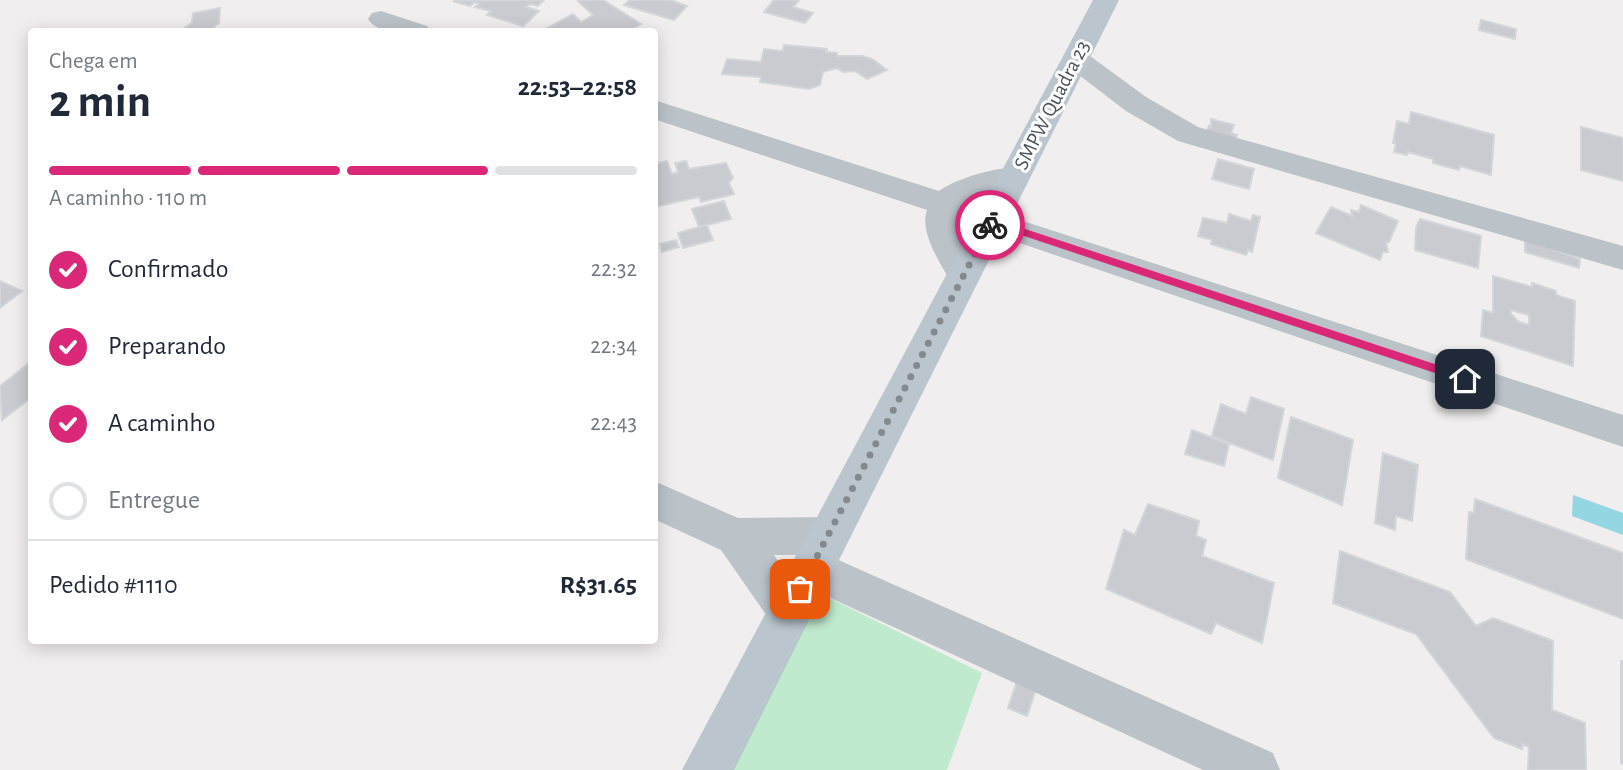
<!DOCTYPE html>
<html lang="pt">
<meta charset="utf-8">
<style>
:root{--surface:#fff;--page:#f2f2f3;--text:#1f2937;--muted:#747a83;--line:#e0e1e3;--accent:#db2777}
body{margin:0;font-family:"Alegreya Sans",sans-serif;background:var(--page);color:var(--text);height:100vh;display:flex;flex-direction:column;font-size:26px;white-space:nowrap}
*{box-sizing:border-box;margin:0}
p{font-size:23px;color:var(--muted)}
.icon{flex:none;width:38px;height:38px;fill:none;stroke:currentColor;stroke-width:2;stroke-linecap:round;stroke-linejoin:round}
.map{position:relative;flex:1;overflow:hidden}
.panel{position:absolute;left:28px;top:28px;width:630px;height:616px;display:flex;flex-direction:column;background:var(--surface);border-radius:7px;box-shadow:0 4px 18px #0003}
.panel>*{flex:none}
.pin{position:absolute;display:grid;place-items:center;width:60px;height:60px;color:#fff;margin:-30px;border-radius:14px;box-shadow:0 4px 10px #0006}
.courier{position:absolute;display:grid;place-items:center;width:70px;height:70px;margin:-35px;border:5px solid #db2777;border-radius:50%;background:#fff;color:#222;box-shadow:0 2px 9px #0007}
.overview em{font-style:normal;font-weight:600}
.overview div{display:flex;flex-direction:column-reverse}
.overview{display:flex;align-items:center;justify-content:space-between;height:119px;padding:0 21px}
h1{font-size:46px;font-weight:600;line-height:52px}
.bar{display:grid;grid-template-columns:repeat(4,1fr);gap:10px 7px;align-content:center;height:84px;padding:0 21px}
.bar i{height:9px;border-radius:5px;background:var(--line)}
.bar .active{background:var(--accent)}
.bar p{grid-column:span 4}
.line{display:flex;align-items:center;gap:18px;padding:0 21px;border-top:2px solid var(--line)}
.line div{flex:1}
ol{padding:0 21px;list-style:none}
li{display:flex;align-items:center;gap:21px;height:77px}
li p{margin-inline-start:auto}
li .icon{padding:7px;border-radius:50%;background:var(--accent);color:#fff;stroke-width:4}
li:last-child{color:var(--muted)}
li i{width:38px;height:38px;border:4px solid var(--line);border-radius:50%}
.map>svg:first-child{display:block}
</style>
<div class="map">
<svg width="1623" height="770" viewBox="0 0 1623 770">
<rect width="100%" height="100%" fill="#f0eeee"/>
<path fill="#c0eacd" d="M815,591L982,673L947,770H722Z"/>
<path fill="#92d7e2" d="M1573,495L1623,513V535L1572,516Z"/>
<path fill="#c9cbd0" stroke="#d2d5d9" stroke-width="2" fill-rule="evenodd" d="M544,0L538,6L530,4L526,7L539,11L523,26L487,15L491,11L475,7L479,4L474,2L470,6L453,1Z
M580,0H603L641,24L628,32H609L606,28L601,32H550L546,29L573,14L581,22L593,15L578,1Z
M630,0H670L687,6L674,20L624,5Z
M774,0H799L793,7L813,13L805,23L764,12Z
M220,8L219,23L207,32H179L192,23L193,13Z
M1481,20L1516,29L1515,39L1479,30Z
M784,45L827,49L826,52L837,53V56H862L872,59L887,70L867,79L855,71L843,72L837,68L823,72L820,85L809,89L760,82L761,77L722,74L727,59L761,62L764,49L783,51Z
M1411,112L1494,135L1491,175L1460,166L1459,170L1433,163V159L1408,152L1407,155L1394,152L1396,144L1393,143L1397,121L1409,124Z
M1211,119L1234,125L1231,133L1237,135L1231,152L1202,143L1209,126L1211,127Z
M1581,127L1623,138V181L1581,170Z
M1218,159L1254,169L1249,189L1212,179Z
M667,161L672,174L678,172L675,163L686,161L689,169L726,163L733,178L729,183L734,194L701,202L699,197L654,207V164Z
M724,201L731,219L699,227L692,209Z
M1361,205L1398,221L1389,242H1386L1388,252H1383L1380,260L1316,233L1331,207L1352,216L1351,210L1359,212Z
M1229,214L1251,221L1253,215L1260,217L1252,252L1248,250L1246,255L1211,244L1212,240L1198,236L1203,218L1227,223Z
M1420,219L1481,236L1478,268L1415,250L1416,228Z
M707,225L713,240L683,248L678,233Z
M1525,239L1580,259L1579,268L1525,252Z
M676,240L679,247L662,252L660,244Z
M1493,276L1532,287V283L1556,291V295L1575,301L1573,366L1481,336L1483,310L1493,313ZM1511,310L1529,315V325L1519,322L1511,314Z
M0,281L22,291L0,308Z
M29,363L32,364V397L2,420L0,386Z
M1251,397L1284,409L1273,460L1212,436L1221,404L1246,414Z
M1291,417L1353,440L1342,505L1278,478Z
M1192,430L1229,444L1224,466L1185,454Z
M1383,453L1418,465L1412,521L1396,516L1395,530L1375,523Z
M1475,499L1623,553V619L1466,559L1469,512L1474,513Z
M1148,504L1199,521L1196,536L1206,540L1202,556L1274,583L1262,643L1216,623L1211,634L1106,589L1124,530L1135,535Z
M1340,551L1450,592L1476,626L1493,618L1553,641L1552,710L1585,723L1586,770H1528L1529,747L1522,744V749L1494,738L1416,634L1333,603Z
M1621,661L1623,662V764L1621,763Z
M1018,678L1037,686L1027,716L1008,708Z"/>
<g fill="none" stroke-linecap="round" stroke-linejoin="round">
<path fill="#bbc3c9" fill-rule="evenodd" d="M381,11L427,26L431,32C412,32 380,37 368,19L372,13Z
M1076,51L1086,53L1146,97L1198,127L1623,246V270L1178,141L1126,111L1066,65L1062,59L1066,53Z
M654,100L939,191C956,178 1006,163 1026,169L1030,176L1026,183L980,196L959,209V230L981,275L976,284L964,288L952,284C941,264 919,233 927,210L654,119Z
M992,211L1623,415V447L981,230L976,222L981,214Z
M654,481L738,518L827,517L842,523L848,536L842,549L827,555L1273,753L1280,770H1203L796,582L790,568L796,555H774L804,596L811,611L804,626L789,632L774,626L721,550L654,519Z"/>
<path fill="#bbc5ce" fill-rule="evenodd" d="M1093,0H1119L734,770H682Z"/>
</g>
<path fill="#db2777" d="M988,219H995L1465,374L1471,379L1465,383L994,226L986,228Z"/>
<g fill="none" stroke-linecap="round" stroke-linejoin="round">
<path stroke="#83898d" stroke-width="7" stroke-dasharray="0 12.6" d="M800,589L990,225"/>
</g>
<g text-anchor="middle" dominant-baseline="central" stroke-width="6" stroke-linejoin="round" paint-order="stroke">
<g font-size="21" fill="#485259" stroke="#fff">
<text transform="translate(1052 105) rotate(-63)">SMPW Quadra 23</text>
</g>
</g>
</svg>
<div class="pin" style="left:800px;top:589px;background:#ea580c"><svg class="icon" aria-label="bag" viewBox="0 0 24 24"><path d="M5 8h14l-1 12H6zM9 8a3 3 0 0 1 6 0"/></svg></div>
<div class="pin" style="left:1465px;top:379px;background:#1f2937"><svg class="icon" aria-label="home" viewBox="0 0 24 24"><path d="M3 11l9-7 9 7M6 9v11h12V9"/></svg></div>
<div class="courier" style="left:990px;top:225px"><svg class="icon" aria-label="bike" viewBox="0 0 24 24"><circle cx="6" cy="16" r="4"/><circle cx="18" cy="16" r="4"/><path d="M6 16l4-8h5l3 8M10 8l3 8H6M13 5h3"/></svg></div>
<section class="panel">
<div class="overview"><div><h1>2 min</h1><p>Chega em</p></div><em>22:53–22:58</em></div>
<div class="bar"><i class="active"></i><i class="active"></i><i class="active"></i><i></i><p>A caminho · 110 m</p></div>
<ol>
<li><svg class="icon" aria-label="check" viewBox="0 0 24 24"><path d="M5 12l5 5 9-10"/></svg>Confirmado<p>22:32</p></li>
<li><svg class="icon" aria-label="check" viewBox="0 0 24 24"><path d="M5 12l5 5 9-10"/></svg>Preparando<p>22:34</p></li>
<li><svg class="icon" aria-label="check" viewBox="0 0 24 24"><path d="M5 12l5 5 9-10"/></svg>A caminho<p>22:43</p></li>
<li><i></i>Entregue</li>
</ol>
<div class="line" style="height:91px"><div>Pedido #1110</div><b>R$31.65</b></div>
</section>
</div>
